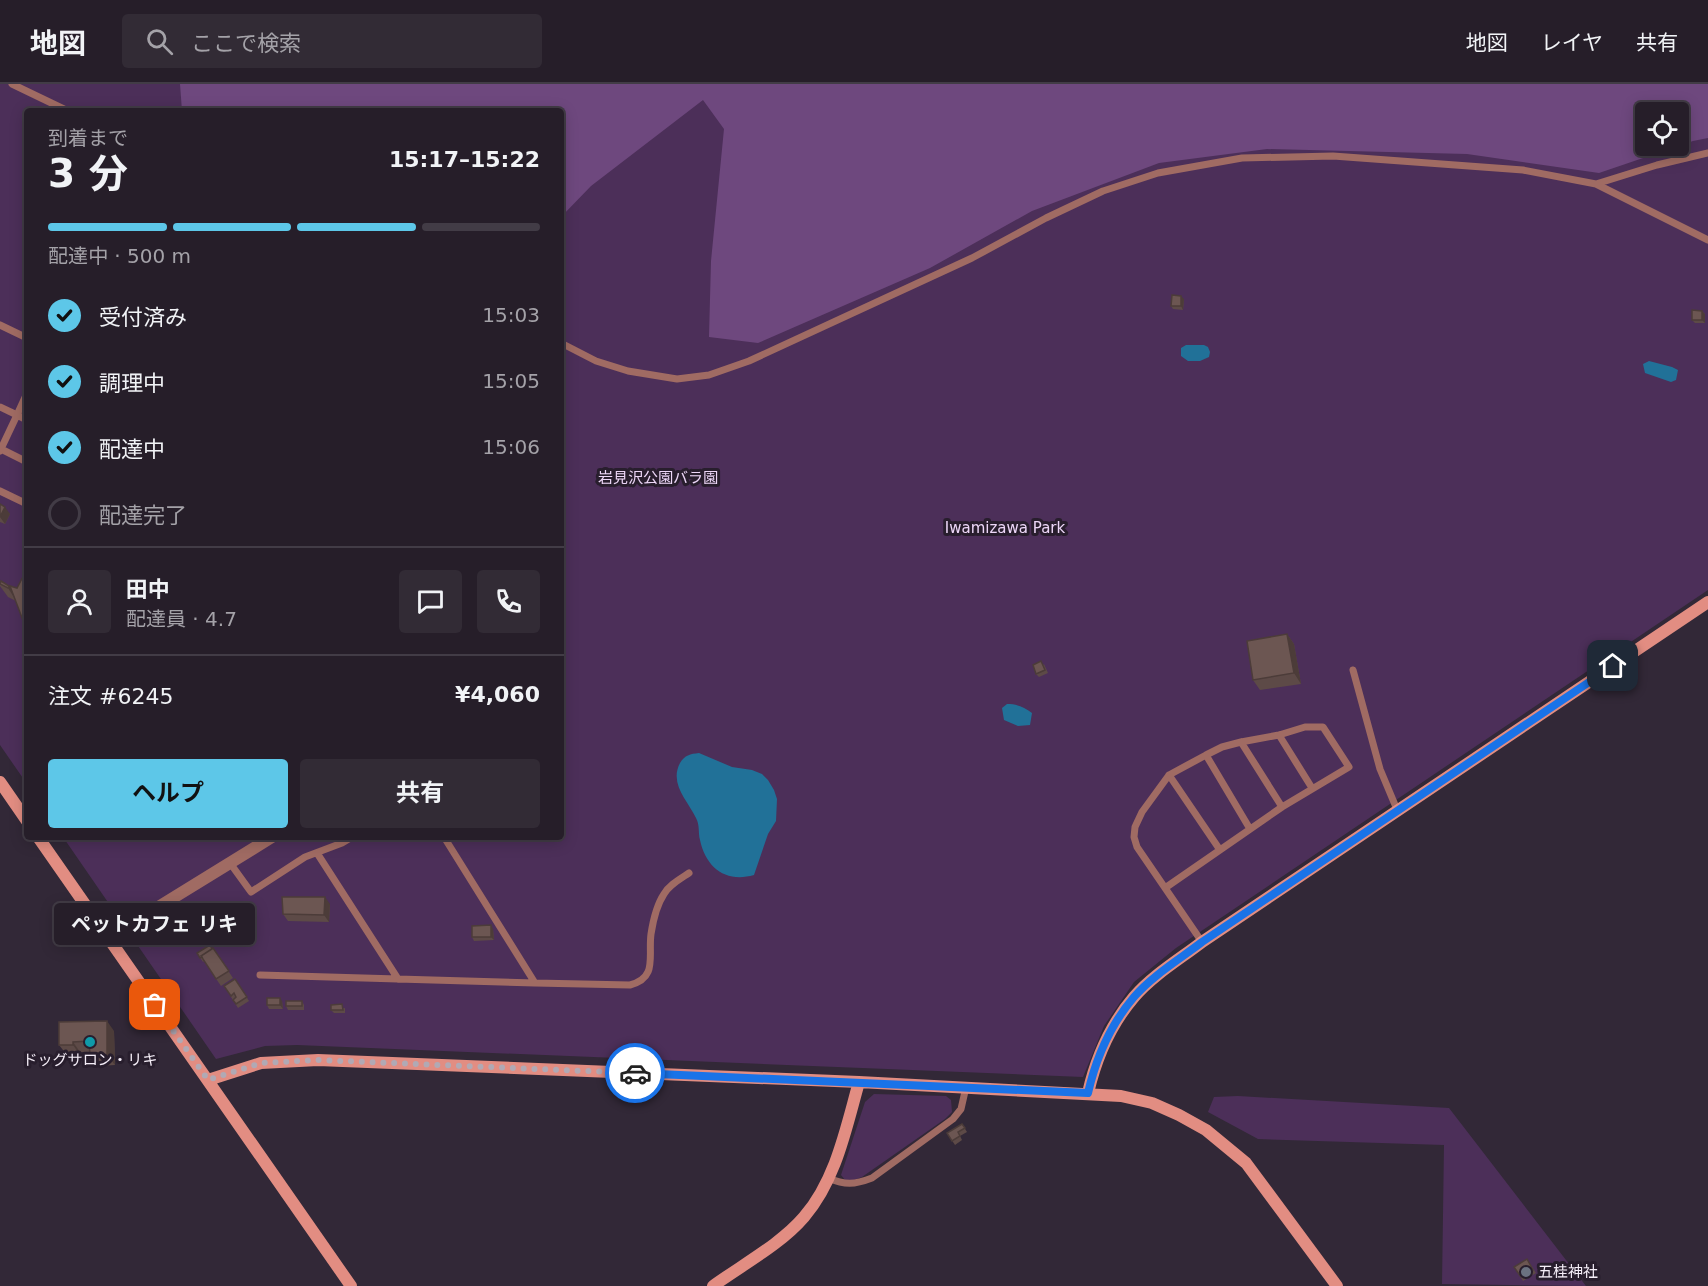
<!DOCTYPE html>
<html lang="ja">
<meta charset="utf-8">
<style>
:root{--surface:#261e29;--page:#322b35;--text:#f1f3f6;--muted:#a4a2a8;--line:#423c46;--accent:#5dc7e8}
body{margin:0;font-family:"DejaVu Sans","Noto Sans JP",sans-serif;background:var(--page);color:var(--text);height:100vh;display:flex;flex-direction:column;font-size:22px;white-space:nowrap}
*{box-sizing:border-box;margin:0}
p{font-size:20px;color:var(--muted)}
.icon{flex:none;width:33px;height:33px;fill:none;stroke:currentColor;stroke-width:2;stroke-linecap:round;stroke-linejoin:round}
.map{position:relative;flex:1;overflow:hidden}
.drawer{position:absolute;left:24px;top:24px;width:540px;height:732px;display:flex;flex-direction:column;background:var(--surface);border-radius:6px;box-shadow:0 3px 15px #0003,0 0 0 2px var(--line)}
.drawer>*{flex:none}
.controls{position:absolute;left:1635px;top:18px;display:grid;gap:12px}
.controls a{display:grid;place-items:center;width:54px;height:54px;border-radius:6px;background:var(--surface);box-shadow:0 3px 15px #0003,0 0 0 2px var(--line);font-size:30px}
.pin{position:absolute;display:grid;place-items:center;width:51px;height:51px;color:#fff;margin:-26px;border-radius:12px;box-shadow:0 3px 9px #0006}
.courier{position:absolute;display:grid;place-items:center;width:60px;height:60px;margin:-30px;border:4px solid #1a73e8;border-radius:50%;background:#fff;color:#222;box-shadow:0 2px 8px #0007}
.bubble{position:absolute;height:42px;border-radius:6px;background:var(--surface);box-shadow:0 3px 15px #0003,0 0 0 2px var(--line);font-size:20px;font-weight:700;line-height:42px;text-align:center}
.overview em{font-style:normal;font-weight:700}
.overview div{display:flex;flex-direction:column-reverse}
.overview{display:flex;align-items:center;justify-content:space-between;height:102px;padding:0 24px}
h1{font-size:39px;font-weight:700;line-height:45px}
.bar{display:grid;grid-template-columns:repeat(4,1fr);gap:9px 6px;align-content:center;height:72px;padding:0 24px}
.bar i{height:8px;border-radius:4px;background:var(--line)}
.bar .active{background:var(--accent)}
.bar p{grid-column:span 4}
.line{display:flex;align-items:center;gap:15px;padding:0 24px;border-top:2px solid var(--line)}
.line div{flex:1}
.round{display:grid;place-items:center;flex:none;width:63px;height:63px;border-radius:6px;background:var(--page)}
ol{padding:0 24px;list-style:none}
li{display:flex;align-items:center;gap:18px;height:66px}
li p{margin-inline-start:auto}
li .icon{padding:6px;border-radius:50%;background:var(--accent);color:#111;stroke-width:4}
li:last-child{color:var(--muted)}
li i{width:33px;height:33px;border:3px solid var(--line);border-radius:50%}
.action{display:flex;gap:12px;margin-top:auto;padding:12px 24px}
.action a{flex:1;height:69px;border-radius:6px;background:var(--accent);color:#111;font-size:24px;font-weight:700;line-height:69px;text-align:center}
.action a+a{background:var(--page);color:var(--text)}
header{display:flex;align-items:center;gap:36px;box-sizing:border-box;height:84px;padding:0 30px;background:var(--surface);border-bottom:2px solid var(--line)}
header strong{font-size:28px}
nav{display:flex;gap:33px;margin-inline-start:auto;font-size:21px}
.search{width:420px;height:54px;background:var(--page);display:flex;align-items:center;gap:15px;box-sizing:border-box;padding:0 21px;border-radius:6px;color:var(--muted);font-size:22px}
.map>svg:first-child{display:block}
</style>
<header>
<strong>地図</strong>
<div class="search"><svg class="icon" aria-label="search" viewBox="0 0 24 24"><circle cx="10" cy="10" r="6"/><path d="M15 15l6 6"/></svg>ここで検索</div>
<nav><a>地図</a><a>レイヤ</a><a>共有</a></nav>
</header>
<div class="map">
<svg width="1708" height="1202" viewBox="0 0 1708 1202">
<rect width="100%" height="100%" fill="#322837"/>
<path fill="#4c2f59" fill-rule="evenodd" d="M0,0H1708V506L1176,864L1134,898L1104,942L1083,993L297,961L265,962L216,975L63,753H561V27H27V700L0,661ZM1646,28H1678V62H1646Z
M874,1010L946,1012L951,1016L952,1028L945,1035L862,1093L854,1096H845L841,1091L865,1018Z
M1238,1012L1449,1024L1586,1202L1442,1200L1444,1061L1258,1055L1208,1028L1214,1013Z"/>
<path fill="#6e487e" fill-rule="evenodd" d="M180,0H1708V54L1693,57L1599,89L1467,70L1267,65L1159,79L1032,127L930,184L758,259L709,253L711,177L724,45L703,16L591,102L561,133V27H182ZM1646,28H1678V62H1646Z"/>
<path fill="#217198" d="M1186,261H1204L1208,263L1210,268L1209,273L1200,277H1188L1181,272V264Z
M1649,277L1672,283L1678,286L1676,296L1671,298L1645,289L1643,280Z
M1007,620C1017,620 1024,623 1032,629L1030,641L1018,642L1004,636L1002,624Z
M699,669L732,683L752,686L762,690L768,696L774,706L777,715L776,737L768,750L754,791C726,799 706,784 700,756C698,749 700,741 696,734C688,717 669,700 680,679C685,671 690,670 699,669Z"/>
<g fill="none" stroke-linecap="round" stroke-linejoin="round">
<path stroke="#a06b63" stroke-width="7" d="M12,0L68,27
M1596,100L1657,81L1708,69
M0,241L27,254
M561,259L596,277L628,287L677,295L709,291L749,277L972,174L1046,134L1103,107L1158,89L1242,74L1333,72L1523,86L1596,100L1708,156
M27,309L17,331L27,336
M0,323L17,331L0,367
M1,365L27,378
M0,407L27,420
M1353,586L1380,685L1398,728
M1279,651L1312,704
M1241,658L1282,723
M1206,671L1250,745
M1169,691L1220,766
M317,769L398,895
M230,779L251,808L305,773L342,759L352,753
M1165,804L1282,723L1349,683L1323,643H1305L1279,651L1241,658L1222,663L1206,671L1169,691L1142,728L1135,743L1134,753L1137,763L1202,858
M260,891L535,899L444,753
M535,899L630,901C658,894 648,872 651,850C653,837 656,822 664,810C669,801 680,795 689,789
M828,1094C845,1101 854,1101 872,1094L953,1035L961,1025L966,1003"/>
<path stroke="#a06b63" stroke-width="12" d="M108,854L272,753"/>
<path stroke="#e28d82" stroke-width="12" d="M0,698L27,737
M38,753L351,1202
M208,996L261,979L318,976L859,998L1121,1012L1152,1019L1179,1031L1206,1046L1246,1079L1337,1202
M1088,1009C1096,974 1111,940 1134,913C1153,891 1180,875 1202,858L1708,518
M713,1202C742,1181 781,1160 804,1133C836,1096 846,1044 859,998"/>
</g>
<path fill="#5d4a47" d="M1184,215L1183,226L1173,225L1171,222Z
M1702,227L1705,230V239H1695L1692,236Z
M0,420L10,430L5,440L0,438Z
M0,498L9,502L11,505L16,517L8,513L0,502Z
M1287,550L1294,560L1301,600L1260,606L1253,596Z
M1044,580L1048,589L1039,593L1036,590Z
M330,820L329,838L288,837L283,830Z
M187,826L204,852L192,859L189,855L186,856L181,849Z
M244,826L255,844L222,863L218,856Z
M493,845L494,856L474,857L472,853Z
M213,864L233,894L221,902L204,877L203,878L197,869Z
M235,895L249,917L238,924L224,902Z
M282,917L283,925H269L267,921Z
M302,917L304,921V926H288L286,922Z
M345,924V929H334L331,926Z
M114,947L115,981L97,982L90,971V968H80V971H67L59,961Z
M962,1040L967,1048L960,1052L962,1056L955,1061L947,1049Z
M1527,1175L1536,1189L1523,1197L1514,1183Z"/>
<path fill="#4c3c39" d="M1181,212L1184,215L1183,226L1181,222Z
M1702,227L1705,230V239L1702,236Z
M5,423L10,430L5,440L0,433Z
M9,502L19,515L17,518L8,504Z
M1287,550L1294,560L1301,600L1294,589Z
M325,813L330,820L329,838L324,831Z
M491,841L493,845L494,856L491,853Z
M280,914L282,917L283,925L280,921Z
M107,937L114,947L115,981L107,971Z
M73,958L80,968V971L73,961Z"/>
<path fill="#6c5652" stroke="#4c3c39" stroke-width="1.5" d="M1172,211L1181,212V222H1171Z
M1692,226L1702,227V236H1692Z
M0,420L5,423L0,433Z
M27,485V547L10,502L17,504Z
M1,497L9,502L8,504L0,500Z
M1287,550L1294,589L1253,596L1247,557Z
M1041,577L1045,586L1036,590L1033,581Z
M282,813H325L324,831L283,830Z
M239,819L250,837L218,856L207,838Z
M187,826L199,845L187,852L184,847L181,849L172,835Z
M491,841V853H472V842Z
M210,861L212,865L201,872L202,873L200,874L197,869Z
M213,864L229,887L216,895L201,872Z
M235,895L247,913L236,920L233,916L236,913L234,909L231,912L224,902Z
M267,914H280V921H267Z
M286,917H302V922H286Z
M342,920L343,926H331V921Z
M107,937V971H90L89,957L73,958V961H59V938Z
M962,1040L965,1044L958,1048L960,1052L952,1057L947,1049Z
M1527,1175L1533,1186L1521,1193L1514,1183Z"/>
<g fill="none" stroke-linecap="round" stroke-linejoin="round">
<path stroke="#b1a9b4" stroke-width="6" stroke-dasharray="0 10.8" d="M155,921L208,996L261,979L318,976L635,989"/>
<path stroke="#1a73e8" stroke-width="8" d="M635,989L1088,1009C1096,974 1111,940 1134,913C1153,891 1180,875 1202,858L1613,582"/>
</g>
<circle fill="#0f9aa8" stroke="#281e2d" stroke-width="2" cx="90" cy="958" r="6"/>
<circle fill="#6b7280" stroke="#281e2d" stroke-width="2" cx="1526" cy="1188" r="6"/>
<g text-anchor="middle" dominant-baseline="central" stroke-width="6" stroke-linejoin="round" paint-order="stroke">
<g font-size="15" fill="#edd7f8" stroke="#281e2d">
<text x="658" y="394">岩見沢公園バラ園</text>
<text x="1005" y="444">Iwamizawa Park</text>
</g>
<g font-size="15" fill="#f5eef8" stroke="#281e2d">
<text x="90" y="976">ドッグサロン・リキ</text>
<text x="1538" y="1188" text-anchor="start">五桂神社</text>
</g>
</g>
</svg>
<div class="controls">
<a><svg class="icon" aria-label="locate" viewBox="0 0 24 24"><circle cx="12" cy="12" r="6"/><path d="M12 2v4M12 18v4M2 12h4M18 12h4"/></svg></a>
</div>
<div class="pin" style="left:155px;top:921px;background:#ea580c"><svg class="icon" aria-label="bag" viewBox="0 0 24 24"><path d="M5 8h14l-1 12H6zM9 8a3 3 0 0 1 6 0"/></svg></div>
<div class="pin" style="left:1613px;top:582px;background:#1f2937"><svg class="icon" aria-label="home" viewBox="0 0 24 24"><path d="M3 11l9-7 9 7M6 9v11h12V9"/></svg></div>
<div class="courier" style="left:635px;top:989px"><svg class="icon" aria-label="car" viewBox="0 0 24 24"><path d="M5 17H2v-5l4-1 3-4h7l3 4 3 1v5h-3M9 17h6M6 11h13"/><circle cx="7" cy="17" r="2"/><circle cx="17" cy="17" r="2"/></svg></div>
<div class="bubble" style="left:54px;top:819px;width:201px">ペットカフェ リキ</div>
<section class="drawer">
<div class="overview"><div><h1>3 分</h1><p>到着まで</p></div><em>15:17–15:22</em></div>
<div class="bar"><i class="active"></i><i class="active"></i><i class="active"></i><i></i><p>配達中 · 500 m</p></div>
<ol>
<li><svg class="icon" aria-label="check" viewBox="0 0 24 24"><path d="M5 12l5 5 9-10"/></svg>受付済み<p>15:03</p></li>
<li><svg class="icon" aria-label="check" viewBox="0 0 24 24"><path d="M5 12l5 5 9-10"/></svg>調理中<p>15:05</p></li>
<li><svg class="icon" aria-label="check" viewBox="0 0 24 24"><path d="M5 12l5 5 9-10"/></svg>配達中<p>15:06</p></li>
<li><i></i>配達完了</li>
</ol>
<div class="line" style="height:108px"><a class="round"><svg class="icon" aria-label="person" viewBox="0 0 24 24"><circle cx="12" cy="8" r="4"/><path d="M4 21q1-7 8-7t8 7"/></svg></a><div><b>田中</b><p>配達員 · 4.7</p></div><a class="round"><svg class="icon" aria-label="chat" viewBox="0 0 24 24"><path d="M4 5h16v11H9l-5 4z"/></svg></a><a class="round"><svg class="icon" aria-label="phone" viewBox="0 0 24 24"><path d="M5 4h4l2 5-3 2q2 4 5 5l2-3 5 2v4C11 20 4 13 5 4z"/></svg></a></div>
<div class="line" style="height:78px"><div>注文 #6245</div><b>¥4,060</b></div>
<div class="action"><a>ヘルプ</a><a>共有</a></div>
</section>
</div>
